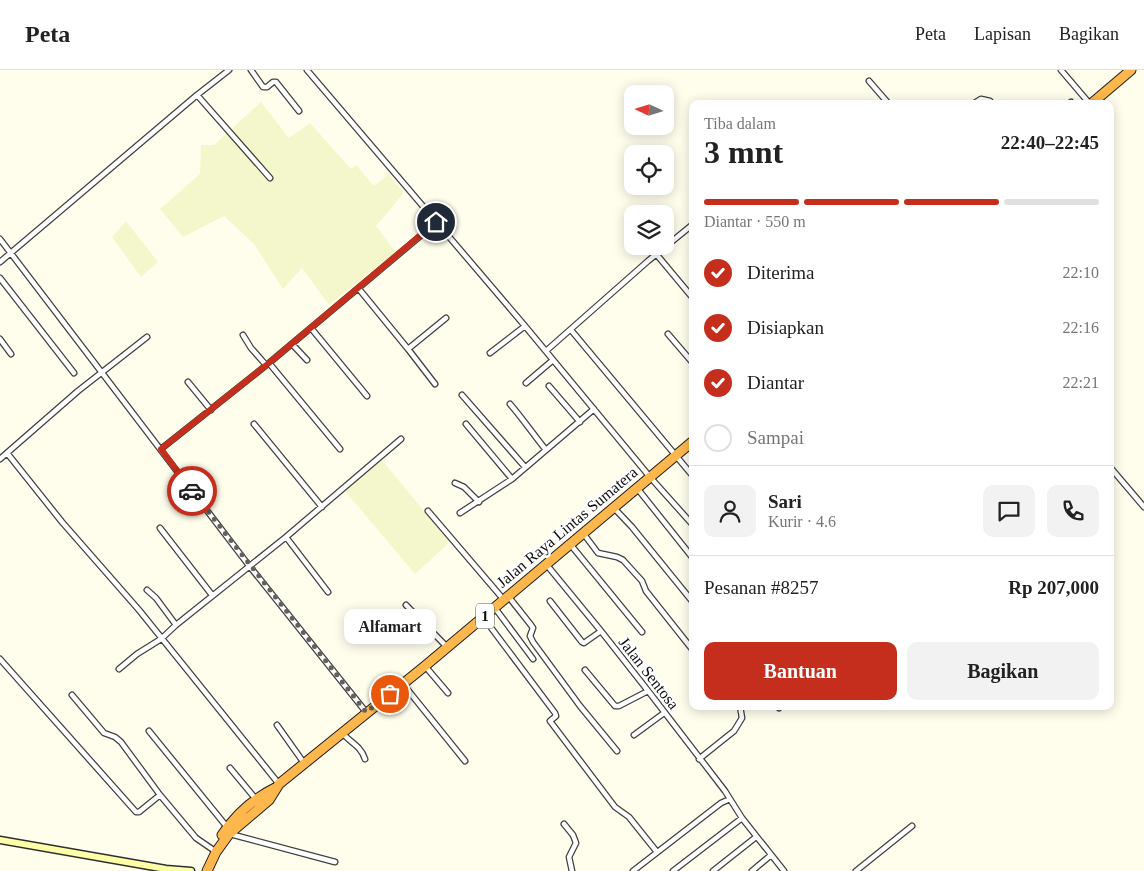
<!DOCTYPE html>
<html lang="id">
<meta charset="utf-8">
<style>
:root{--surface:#fff;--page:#f2f2f2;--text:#222;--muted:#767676;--line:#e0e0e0;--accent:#c52e1d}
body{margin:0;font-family:"Times New Roman",serif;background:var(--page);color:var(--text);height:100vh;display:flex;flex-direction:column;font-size:19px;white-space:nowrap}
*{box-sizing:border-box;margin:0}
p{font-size:16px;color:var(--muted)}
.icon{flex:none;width:28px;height:28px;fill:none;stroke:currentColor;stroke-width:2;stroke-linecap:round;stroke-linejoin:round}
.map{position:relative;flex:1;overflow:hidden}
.side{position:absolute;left:689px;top:30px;width:425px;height:610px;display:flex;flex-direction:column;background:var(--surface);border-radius:10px;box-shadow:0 2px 12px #0003}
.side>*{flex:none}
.needle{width:32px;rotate:274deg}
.controls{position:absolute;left:624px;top:15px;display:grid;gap:10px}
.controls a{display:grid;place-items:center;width:50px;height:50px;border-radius:10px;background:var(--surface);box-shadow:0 2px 12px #0003;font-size:25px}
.pin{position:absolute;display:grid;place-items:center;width:42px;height:42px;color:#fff;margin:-21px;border:2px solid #fff;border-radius:50%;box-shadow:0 1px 5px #0007}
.courier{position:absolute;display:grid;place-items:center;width:50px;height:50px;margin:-25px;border:4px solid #c52e1d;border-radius:50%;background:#fff;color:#222;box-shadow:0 1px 6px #0007}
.bubble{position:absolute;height:35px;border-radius:10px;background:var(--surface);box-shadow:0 2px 12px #0003;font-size:16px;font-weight:700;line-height:35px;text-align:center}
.headline em{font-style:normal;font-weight:700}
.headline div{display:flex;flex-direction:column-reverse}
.headline{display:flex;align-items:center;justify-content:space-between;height:85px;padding:0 15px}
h1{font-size:32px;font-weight:700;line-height:38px}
.bar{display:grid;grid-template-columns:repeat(4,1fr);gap:8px 5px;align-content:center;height:60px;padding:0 15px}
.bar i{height:6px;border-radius:4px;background:var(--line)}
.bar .current{background:var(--accent)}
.bar p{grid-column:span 4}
.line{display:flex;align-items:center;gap:12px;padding:0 15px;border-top:1px solid var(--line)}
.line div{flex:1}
.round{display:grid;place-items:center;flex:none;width:52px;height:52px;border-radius:10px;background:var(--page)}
ol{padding:0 15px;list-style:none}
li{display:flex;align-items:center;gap:15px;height:55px}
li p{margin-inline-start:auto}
li .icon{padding:5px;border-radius:50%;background:var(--accent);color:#fff;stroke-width:4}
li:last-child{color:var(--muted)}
li i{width:28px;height:28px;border:2px solid var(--line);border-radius:50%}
.cta{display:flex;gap:10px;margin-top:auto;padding:10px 15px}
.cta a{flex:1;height:58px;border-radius:10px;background:var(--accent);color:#fff;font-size:20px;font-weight:700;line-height:58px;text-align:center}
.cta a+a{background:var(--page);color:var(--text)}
header{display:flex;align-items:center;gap:30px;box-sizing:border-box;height:70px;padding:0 25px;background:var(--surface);border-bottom:1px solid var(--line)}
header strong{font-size:24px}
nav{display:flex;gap:28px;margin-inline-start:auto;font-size:18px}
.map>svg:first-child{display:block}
</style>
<header>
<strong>Peta</strong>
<nav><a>Peta</a><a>Lapisan</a><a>Bagikan</a></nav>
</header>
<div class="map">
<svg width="1144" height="801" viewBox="0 0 1144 801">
<rect width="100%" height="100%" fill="#fffeed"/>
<path fill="#f4f7cb" d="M261,32L289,68L310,53L351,99L356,95L374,116L389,104L404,123L376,156L396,182L329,235L302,198L283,219L254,174L224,146L183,167L160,139L200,104L201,75H214Z
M126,151L158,192L141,207L112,167Z
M381,389L450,472L415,504L345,421Z"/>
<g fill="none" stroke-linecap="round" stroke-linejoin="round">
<defs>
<path id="street" d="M251,0L263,17H267L273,12H276L299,41
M307,0L525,256L650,407L692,454
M1061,0L1090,34
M869,11L889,34
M197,25L270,108
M1071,32L1072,34
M973,34L981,29L990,31L992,34
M0,169L247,493L366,642
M657,185L692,227
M0,192L197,25L229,0
M0,208L74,303
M359,219L408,279L446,248
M311,258L367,326
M571,260L692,405
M668,264L692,292
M243,265L251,278L266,295
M0,269L11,284
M292,274L307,290
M408,279L435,314
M546,281L648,191L692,155
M490,283L525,256
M269,293L340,379
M188,312L211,340
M526,313L553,290
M549,316L580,352
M462,325L525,397
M510,334C523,349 533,364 546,380
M254,354L322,437
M466,354L512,409
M161,379L269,293L437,152
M7,383L62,452L139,540L279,714
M0,389L78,321L147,267
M1110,397L1144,437
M455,413L464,417L479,432
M637,418L692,487
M614,438L632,457L692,531
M428,441L504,530
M460,443L512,409L594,339
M160,458L212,525
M583,463L598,483L617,487L623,490L642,511L646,521L692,579
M286,467L328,522
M570,474L642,562
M546,494L601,561L649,622L725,721L742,748L784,801
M147,520L156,528L176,555
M508,526L531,555L533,558L530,566L533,572L580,636L617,681
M550,531L582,572L584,573L601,561
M406,535L447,577
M495,538L533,589
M483,547L555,643L556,646L550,651L615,737L629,747L657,782
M0,589L136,742H139L160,725L196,768L212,779
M425,596L448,623
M119,599L137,584L161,569L176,555L286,467L401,369
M585,600L615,636H619L648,621
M403,614L465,691
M72,625L104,663L115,667L121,672L160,725
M777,636L779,638
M277,655L304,693
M149,661C175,693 201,725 227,757
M342,663C350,672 361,676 365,689
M634,665L664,643
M699,689L734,661L742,648L740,636
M230,698L255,728
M564,754L573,765L576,773L569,787L572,801
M230,764L335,792
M633,801L721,733L730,729
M673,801L742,748
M713,801L756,767
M752,801L771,785
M856,801L912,756"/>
<path id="secondary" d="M0,770L166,799L191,801"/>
<path id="highway" d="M1091,34L1131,0
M222,765C236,744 253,729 275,718
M207,801L216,782L229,764L269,730L279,714L425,596L692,372"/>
</defs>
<use href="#street" stroke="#404040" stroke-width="7"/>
<use href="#secondary" stroke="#2f2f2f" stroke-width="9"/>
<use href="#highway" stroke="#1e1e1e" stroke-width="11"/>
<use href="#street" stroke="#fff" stroke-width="4.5"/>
<use href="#secondary" stroke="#fcffa8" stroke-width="6"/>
<use href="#highway" stroke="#fdb74d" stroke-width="9"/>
</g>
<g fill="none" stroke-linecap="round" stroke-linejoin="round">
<path stroke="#62615b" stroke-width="5" stroke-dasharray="0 9" d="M192,421L366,642L390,624"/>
<path stroke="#c52e1d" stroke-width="6" d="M192,421L161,379L269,293L436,152"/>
</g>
<g text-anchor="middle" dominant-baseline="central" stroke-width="5" stroke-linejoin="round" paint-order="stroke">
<rect fill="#fff" stroke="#565656" stroke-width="1" x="476" y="533.5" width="18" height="25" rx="4"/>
<g font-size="15" font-weight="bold" fill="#0d0d0d">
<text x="485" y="546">1</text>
</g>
<g font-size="16" fill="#0d0d0d" stroke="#fff">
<text transform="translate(567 457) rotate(-40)">Jalan Raya Lintas Sumatera</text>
<text transform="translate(649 603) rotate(52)">Jalan Sentosa</text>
</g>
</g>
</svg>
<div class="controls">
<a><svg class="needle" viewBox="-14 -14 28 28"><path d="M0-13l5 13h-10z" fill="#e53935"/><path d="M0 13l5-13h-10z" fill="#767676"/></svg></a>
<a><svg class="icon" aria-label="locate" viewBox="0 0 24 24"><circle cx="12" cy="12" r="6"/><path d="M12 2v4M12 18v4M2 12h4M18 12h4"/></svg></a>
<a><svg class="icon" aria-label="layers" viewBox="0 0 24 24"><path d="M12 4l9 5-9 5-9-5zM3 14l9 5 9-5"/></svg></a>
</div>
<div class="pin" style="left:390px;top:624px;background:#ea580c"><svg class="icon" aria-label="bag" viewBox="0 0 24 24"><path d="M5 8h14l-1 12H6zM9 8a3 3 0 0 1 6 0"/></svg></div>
<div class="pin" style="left:436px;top:152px;background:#1f2937"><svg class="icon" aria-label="home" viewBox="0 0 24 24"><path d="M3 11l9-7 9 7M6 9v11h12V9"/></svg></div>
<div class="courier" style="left:192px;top:421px"><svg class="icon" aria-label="car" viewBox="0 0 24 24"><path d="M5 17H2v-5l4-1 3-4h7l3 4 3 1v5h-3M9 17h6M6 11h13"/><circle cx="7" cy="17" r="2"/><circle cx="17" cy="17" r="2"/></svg></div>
<div class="bubble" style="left:344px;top:539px;width:92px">Alfamart</div>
<section class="side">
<div class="headline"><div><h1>3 mnt</h1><p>Tiba dalam</p></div><em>22:40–22:45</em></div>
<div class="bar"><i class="current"></i><i class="current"></i><i class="current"></i><i></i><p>Diantar · 550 m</p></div>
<ol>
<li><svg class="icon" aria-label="check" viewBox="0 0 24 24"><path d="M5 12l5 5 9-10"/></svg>Diterima<p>22:10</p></li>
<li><svg class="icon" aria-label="check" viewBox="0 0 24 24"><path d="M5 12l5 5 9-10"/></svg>Disiapkan<p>22:16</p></li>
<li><svg class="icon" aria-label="check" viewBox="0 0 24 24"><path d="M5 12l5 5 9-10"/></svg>Diantar<p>22:21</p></li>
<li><i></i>Sampai</li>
</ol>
<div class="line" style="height:90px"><a class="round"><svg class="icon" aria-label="person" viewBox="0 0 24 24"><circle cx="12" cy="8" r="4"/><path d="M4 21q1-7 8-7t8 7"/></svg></a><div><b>Sari</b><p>Kurir · 4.6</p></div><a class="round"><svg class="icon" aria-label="chat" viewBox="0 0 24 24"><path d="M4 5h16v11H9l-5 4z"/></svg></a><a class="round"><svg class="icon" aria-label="phone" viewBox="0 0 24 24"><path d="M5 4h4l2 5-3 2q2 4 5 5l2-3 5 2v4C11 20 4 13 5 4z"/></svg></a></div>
<div class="line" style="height:65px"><div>Pesanan #8257</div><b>Rp 207,000</b></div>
<div class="cta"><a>Bantuan</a><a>Bagikan</a></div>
</section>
</div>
